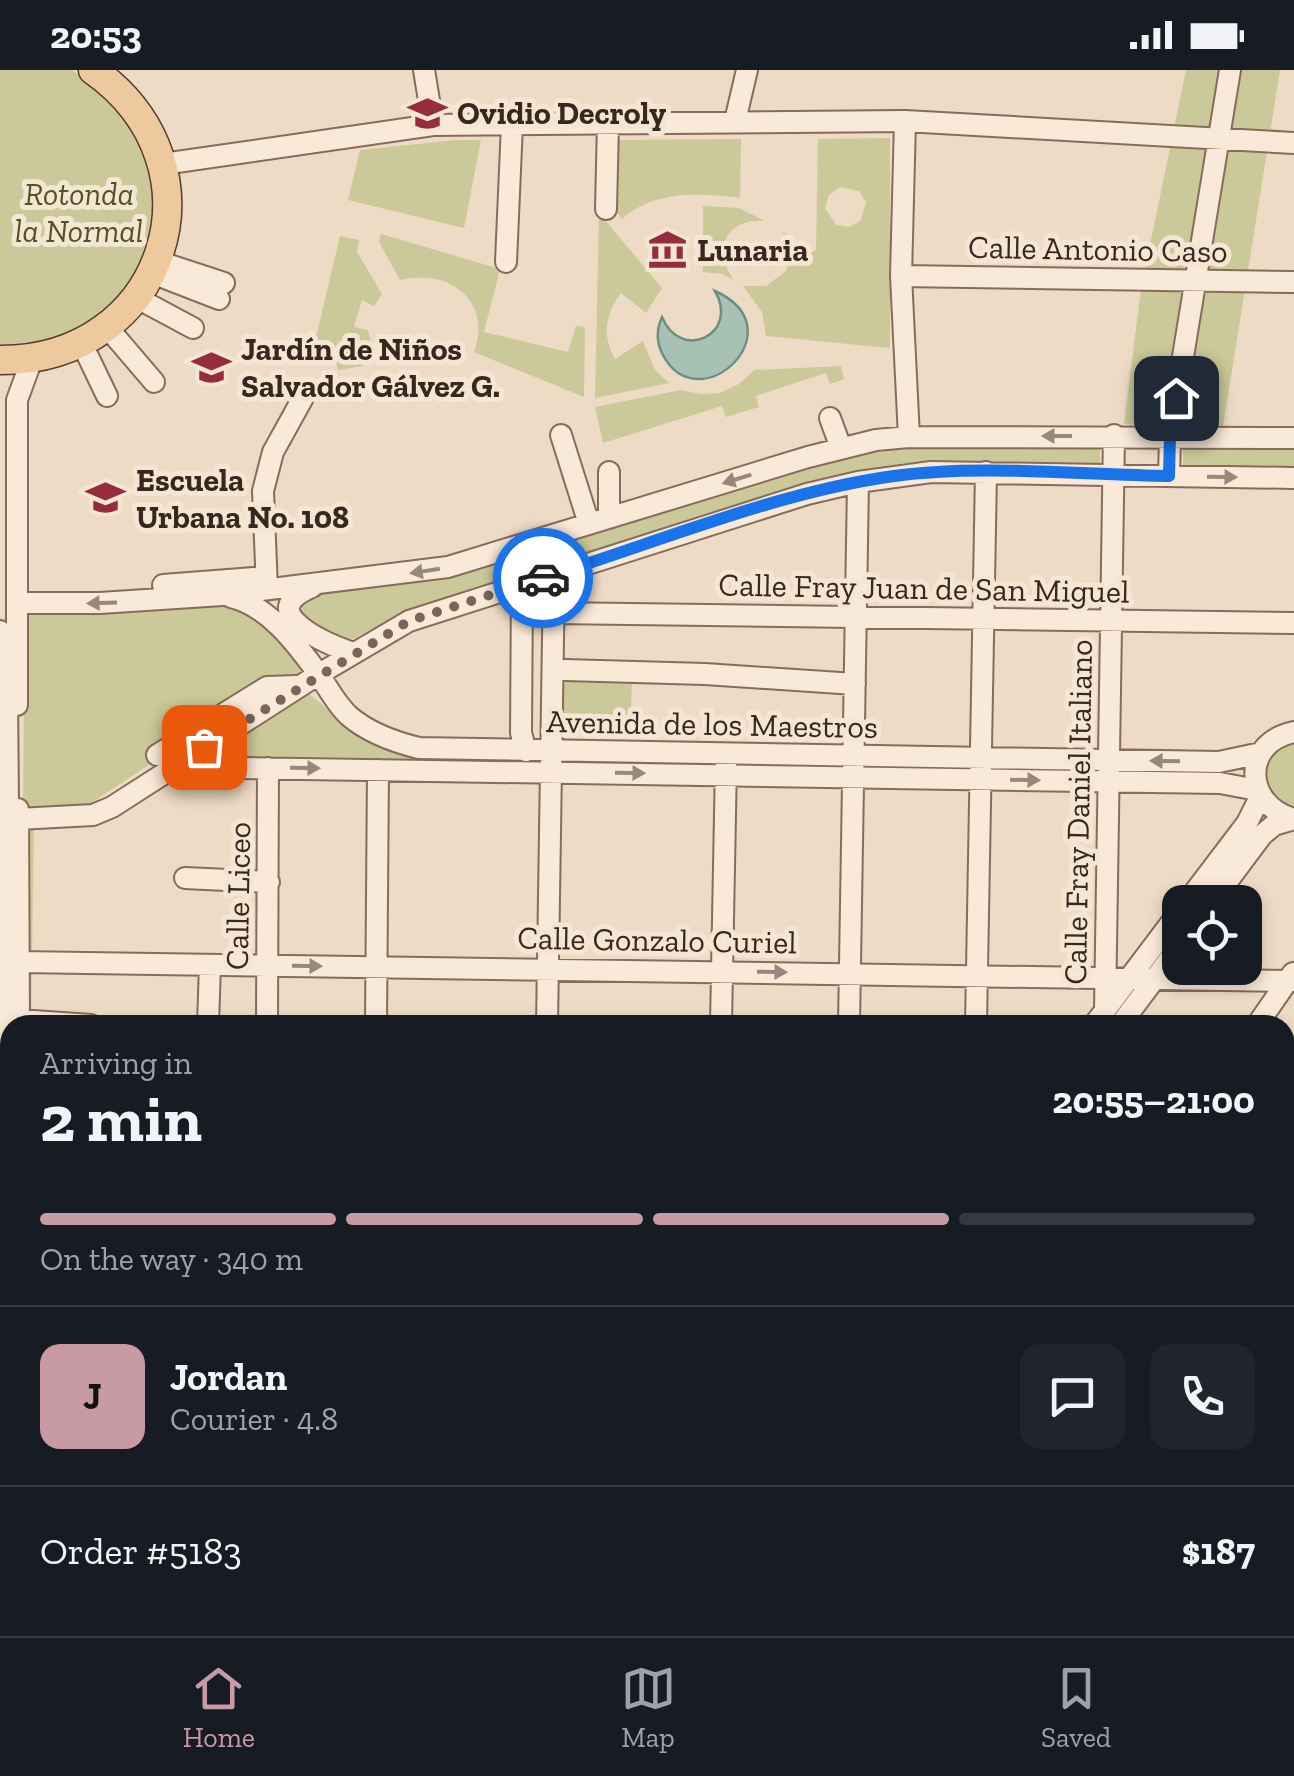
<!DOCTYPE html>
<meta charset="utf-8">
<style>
:root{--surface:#171b24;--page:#20242c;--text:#f1f3f6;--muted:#9ea1a6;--line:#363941;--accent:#c89aa3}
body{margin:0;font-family:"Zilla Slab",serif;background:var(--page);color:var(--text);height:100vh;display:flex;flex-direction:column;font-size:38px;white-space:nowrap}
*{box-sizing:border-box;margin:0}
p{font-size:32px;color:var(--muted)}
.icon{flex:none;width:55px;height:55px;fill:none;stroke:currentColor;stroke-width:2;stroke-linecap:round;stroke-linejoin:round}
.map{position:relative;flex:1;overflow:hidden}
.sheet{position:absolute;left:0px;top:945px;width:1295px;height:622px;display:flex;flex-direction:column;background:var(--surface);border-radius:30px 30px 0 0;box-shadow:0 5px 15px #0003}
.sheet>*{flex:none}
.tools{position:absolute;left:1162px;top:815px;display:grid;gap:20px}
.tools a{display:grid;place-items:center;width:100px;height:100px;border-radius:20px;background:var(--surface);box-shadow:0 5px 15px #0003;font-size:50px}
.pin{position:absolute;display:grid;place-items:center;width:85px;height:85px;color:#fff;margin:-42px;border-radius:20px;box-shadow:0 5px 15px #0006}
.courier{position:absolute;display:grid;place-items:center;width:100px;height:100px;margin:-50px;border:8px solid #1a73e8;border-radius:50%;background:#fff;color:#222;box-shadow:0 2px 12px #0007}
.summary em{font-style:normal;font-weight:700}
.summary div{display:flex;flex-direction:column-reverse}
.summary{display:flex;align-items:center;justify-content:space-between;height:170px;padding:0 40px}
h1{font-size:65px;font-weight:700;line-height:75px}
.bar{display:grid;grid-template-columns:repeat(4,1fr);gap:15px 10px;align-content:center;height:120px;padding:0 40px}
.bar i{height:12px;border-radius:8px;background:var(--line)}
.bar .selected{background:var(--accent)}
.bar p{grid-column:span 4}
.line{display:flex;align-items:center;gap:25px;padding:0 40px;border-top:2px solid var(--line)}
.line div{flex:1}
.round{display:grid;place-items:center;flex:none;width:105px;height:105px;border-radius:20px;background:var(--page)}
.status{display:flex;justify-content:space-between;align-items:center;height:70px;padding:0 50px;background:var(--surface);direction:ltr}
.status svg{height:28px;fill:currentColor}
.tabs{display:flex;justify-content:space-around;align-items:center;height:140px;border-top:2px solid var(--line);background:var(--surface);font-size:28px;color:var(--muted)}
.tabs a{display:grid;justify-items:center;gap:5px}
.tabs .selected{color:var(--accent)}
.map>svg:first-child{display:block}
</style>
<div class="status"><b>20:53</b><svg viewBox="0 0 49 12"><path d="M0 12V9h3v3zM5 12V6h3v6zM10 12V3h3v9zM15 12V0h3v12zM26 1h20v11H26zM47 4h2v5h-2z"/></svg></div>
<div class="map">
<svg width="1294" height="1566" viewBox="0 0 1294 1566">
<rect width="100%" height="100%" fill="#eddbc5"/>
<path fill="#cbc999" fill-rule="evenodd" d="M0,0H71L94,12L114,28L154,92L158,159L132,221L80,265L0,280Z
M1186,0H1280L1223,357L1124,354L1141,219Z
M890,68V278L766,266L762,242L743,216H766L786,201L791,181L782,161L807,185L816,180L818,69ZM840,117L859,121L866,132L861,150L850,157L836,155L825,138L829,125Z
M741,69L740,128C700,123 654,120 622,149L614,138L615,70Z
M456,70H481L464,158L348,130L360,80Z
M703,136L739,138L765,151C725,147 712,181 734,210L722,204L703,202Z
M599,143L662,218L646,243L621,223C605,244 602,266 615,289L643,271L655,300L669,313L595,328Z
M381,164L500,199L484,262L568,282L576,256L585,257L584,327L474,282C493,230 448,198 400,210L379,172Z
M340,166L359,170L357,182L382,224L374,236L362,230L354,257L368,260L375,289L362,296L338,300L333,278L314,276Z
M841,296L844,309L830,314L826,303L756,326L759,337L726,347L722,336L603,373L595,337L681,320L701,324L720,323L739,314L754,300Z
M1100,371V396L904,393L802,417L435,531L402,543L343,574L299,549L295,535L304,524L448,506L874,376Z
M1183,374L1294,376V397L1183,396Z
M227,534L254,541L310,599L152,693L85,737L23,738L25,539Z
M564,609L632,611L630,666L562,664Z
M308,623L342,651L373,669L540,689V695L202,688Z
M0,670L18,749L34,750L31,955H10V1558H27V1566H0Z
M1294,670V739C1274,734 1254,709 1267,688C1273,680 1285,675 1294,670Z"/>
<path fill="#a7c1b5" stroke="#6d8f81" stroke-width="2.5" d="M715,221C799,259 699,353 663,285C656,272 656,260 662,247C681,293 740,264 715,221Z"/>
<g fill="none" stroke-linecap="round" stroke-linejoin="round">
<defs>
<path id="minor" d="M424,0L433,55
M735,51L747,0
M905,51L901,206L909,367
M163,94L433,55L905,51L1294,73
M606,139L608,53
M157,191L224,213
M506,192L512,54
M152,203L219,229
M901,206L1294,212
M137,228L193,258
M107,257L154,312
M82,274L107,326
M830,348L841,378
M561,365L589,454
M609,402V448
M1169,406L1170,366L1230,0
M163,515L254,508
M522,515L521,663L526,681
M312,517C251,542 327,574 353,583
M267,519L263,421L273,382L304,326
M231,527C268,536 295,572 317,602C328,617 335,633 349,646C369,663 394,672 419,678L1219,692L1261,683
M17,533H100L222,525L448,497L808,387L876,370L909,367L1294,368
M553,543L1294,553
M0,561L1,624
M565,600L705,604L855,614
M1,611L7,622L8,737L18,749L93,745L112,737L319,604L409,551L807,424L858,412L931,402L1294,408
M17,635V330L32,289
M1294,662C1241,673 1244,735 1294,749
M157,685L267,617L297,616
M175,697L1220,713L1257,720
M18,739L19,955
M185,808L269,812
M1187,832L1247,753L1260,727
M1212,832L1262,765L1274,755L1294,749
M19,892L1294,911
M1105,940L1114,365
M19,950L91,955
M208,955L210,895
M267,955L268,698
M376,955L378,700
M547,955L554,505
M721,955L726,692
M849,955L858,412
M976,955L986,402
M1094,955L1180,841
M1120,955L1180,875
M1257,955L1293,903
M1285,1146L1294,1128
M1285,1308L1294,1309
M0,1397L1,723
M0,1419H10
M1285,1506H1294
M20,1558V1566
M136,1558V1566
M540,1558V1566
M802,1558V1566
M1160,1558V1566
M254,1566V1558
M366,1566L367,1558
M472,1566L473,1558
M634,1566L640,1558
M661,1566L667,1558
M958,1566V1558"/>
<path id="major" d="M0,290C166,291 229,96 93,0"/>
</defs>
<use href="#minor" stroke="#886c5b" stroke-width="24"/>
<use href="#major" stroke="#563b30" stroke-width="31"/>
<use href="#minor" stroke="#f8e9d8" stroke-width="20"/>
<use href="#major" stroke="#efc99e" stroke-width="28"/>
</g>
<defs><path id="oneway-solid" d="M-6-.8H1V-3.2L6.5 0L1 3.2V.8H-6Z" transform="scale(2.5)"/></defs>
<g fill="#98887c">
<use href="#oneway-solid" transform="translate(1057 366) rotate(180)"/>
<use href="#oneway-solid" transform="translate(1222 407) rotate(1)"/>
<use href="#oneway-solid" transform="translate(737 409) rotate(163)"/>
<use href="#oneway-solid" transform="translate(425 501) rotate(171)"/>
<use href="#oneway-solid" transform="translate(102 533) rotate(178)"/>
<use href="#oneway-solid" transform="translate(1165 691) rotate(-179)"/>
<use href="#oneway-solid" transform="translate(305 698) rotate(1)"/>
<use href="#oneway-solid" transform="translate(630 703) rotate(1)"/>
<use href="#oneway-solid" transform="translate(1025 710) rotate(1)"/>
<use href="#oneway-solid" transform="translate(307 896) rotate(1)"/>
<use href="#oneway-solid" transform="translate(772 902) rotate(1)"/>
</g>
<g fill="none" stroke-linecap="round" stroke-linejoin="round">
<path stroke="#776659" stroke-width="10" stroke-dasharray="0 18" d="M204,677L409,551L543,508"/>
<path stroke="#1a73e8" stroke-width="12" d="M543,508C656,473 777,422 894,406C980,394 1081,405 1169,406L1170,366L1176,328"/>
</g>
<defs>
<symbol id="school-bare" viewBox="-9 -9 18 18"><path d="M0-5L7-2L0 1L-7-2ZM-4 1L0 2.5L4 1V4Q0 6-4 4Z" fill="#952d3e" stroke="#f5e6d4" stroke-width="2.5" paint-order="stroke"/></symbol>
<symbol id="museum-bare" viewBox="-9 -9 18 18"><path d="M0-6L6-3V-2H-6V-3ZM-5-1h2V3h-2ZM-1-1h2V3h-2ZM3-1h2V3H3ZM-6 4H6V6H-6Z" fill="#952d3e" stroke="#f5e6d4" stroke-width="2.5" paint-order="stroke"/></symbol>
</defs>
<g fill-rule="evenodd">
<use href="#school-bare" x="400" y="16" width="55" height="55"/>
<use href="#museum-bare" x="640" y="152" width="55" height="55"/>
<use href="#school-bare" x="184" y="270" width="55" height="55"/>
<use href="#school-bare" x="78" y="400" width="55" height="55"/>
</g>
<g text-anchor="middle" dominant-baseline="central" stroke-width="10" stroke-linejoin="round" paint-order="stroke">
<g font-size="32" font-weight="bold" fill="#38271f" stroke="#f5e6d4" text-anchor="start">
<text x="457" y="43">Ovidio Decroly</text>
<text x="697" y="180">Lunaria</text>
<text x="241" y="279">Jardín de Niños<tspan x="241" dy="37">Salvador Gálvez G.</tspan></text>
<text x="136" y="410">Escuela<tspan x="136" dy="37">Urbana No. 108</tspan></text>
</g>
<g font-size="32" font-style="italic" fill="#505426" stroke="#f5e6d4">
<text x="79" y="124">Rotonda<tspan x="79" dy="37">la Normal</tspan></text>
</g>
<g font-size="32" fill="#38271f" stroke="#f5e6d4">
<text transform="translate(1098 179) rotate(1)">Calle Antonio Caso</text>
<text transform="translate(924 518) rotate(1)">Calle Fray Juan de San Miguel</text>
<text transform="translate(712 654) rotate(1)">Avenida de los Maestros</text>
<text transform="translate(1078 742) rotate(-89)">Calle Fray Daniel Italiano</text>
<text transform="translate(238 826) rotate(-89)">Calle Liceo</text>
<text transform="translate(657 870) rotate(1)">Calle Gonzalo Curiel</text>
</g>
</g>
</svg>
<div class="tools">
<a><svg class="icon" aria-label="locate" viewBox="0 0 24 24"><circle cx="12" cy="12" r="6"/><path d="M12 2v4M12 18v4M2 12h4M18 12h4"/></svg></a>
</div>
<div class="pin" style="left:204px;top:677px;background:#ea580c"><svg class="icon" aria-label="bag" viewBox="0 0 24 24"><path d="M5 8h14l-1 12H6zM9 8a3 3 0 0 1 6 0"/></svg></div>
<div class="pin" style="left:1176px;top:328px;background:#1f2937"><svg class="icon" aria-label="home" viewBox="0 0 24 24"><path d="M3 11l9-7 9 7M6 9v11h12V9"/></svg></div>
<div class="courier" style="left:543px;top:508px"><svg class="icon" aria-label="car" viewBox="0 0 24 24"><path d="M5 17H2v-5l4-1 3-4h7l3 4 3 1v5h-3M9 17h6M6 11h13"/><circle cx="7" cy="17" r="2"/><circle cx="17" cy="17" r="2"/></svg></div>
<section class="sheet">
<div class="summary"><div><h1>2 min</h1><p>Arriving in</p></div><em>20:55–21:00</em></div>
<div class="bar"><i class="selected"></i><i class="selected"></i><i class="selected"></i><i></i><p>On the way · 340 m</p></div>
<div class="line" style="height:180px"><b class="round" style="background:var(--accent);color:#111">J</b><div><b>Jordan</b><p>Courier · 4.8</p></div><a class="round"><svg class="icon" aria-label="chat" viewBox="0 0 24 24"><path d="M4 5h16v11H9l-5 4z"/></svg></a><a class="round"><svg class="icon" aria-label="phone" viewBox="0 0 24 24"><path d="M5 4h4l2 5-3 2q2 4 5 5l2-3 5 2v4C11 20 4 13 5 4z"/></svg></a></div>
<div class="line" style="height:130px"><div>Order #5183</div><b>$187</b></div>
</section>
</div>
<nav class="tabs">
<a class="selected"><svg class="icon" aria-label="home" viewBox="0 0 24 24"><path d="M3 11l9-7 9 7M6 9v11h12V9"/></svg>Home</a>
<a><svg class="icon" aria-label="map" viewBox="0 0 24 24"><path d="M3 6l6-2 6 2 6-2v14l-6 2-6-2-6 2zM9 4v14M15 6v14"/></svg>Map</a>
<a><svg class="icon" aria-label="saved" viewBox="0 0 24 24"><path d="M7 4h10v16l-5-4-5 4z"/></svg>Saved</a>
</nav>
